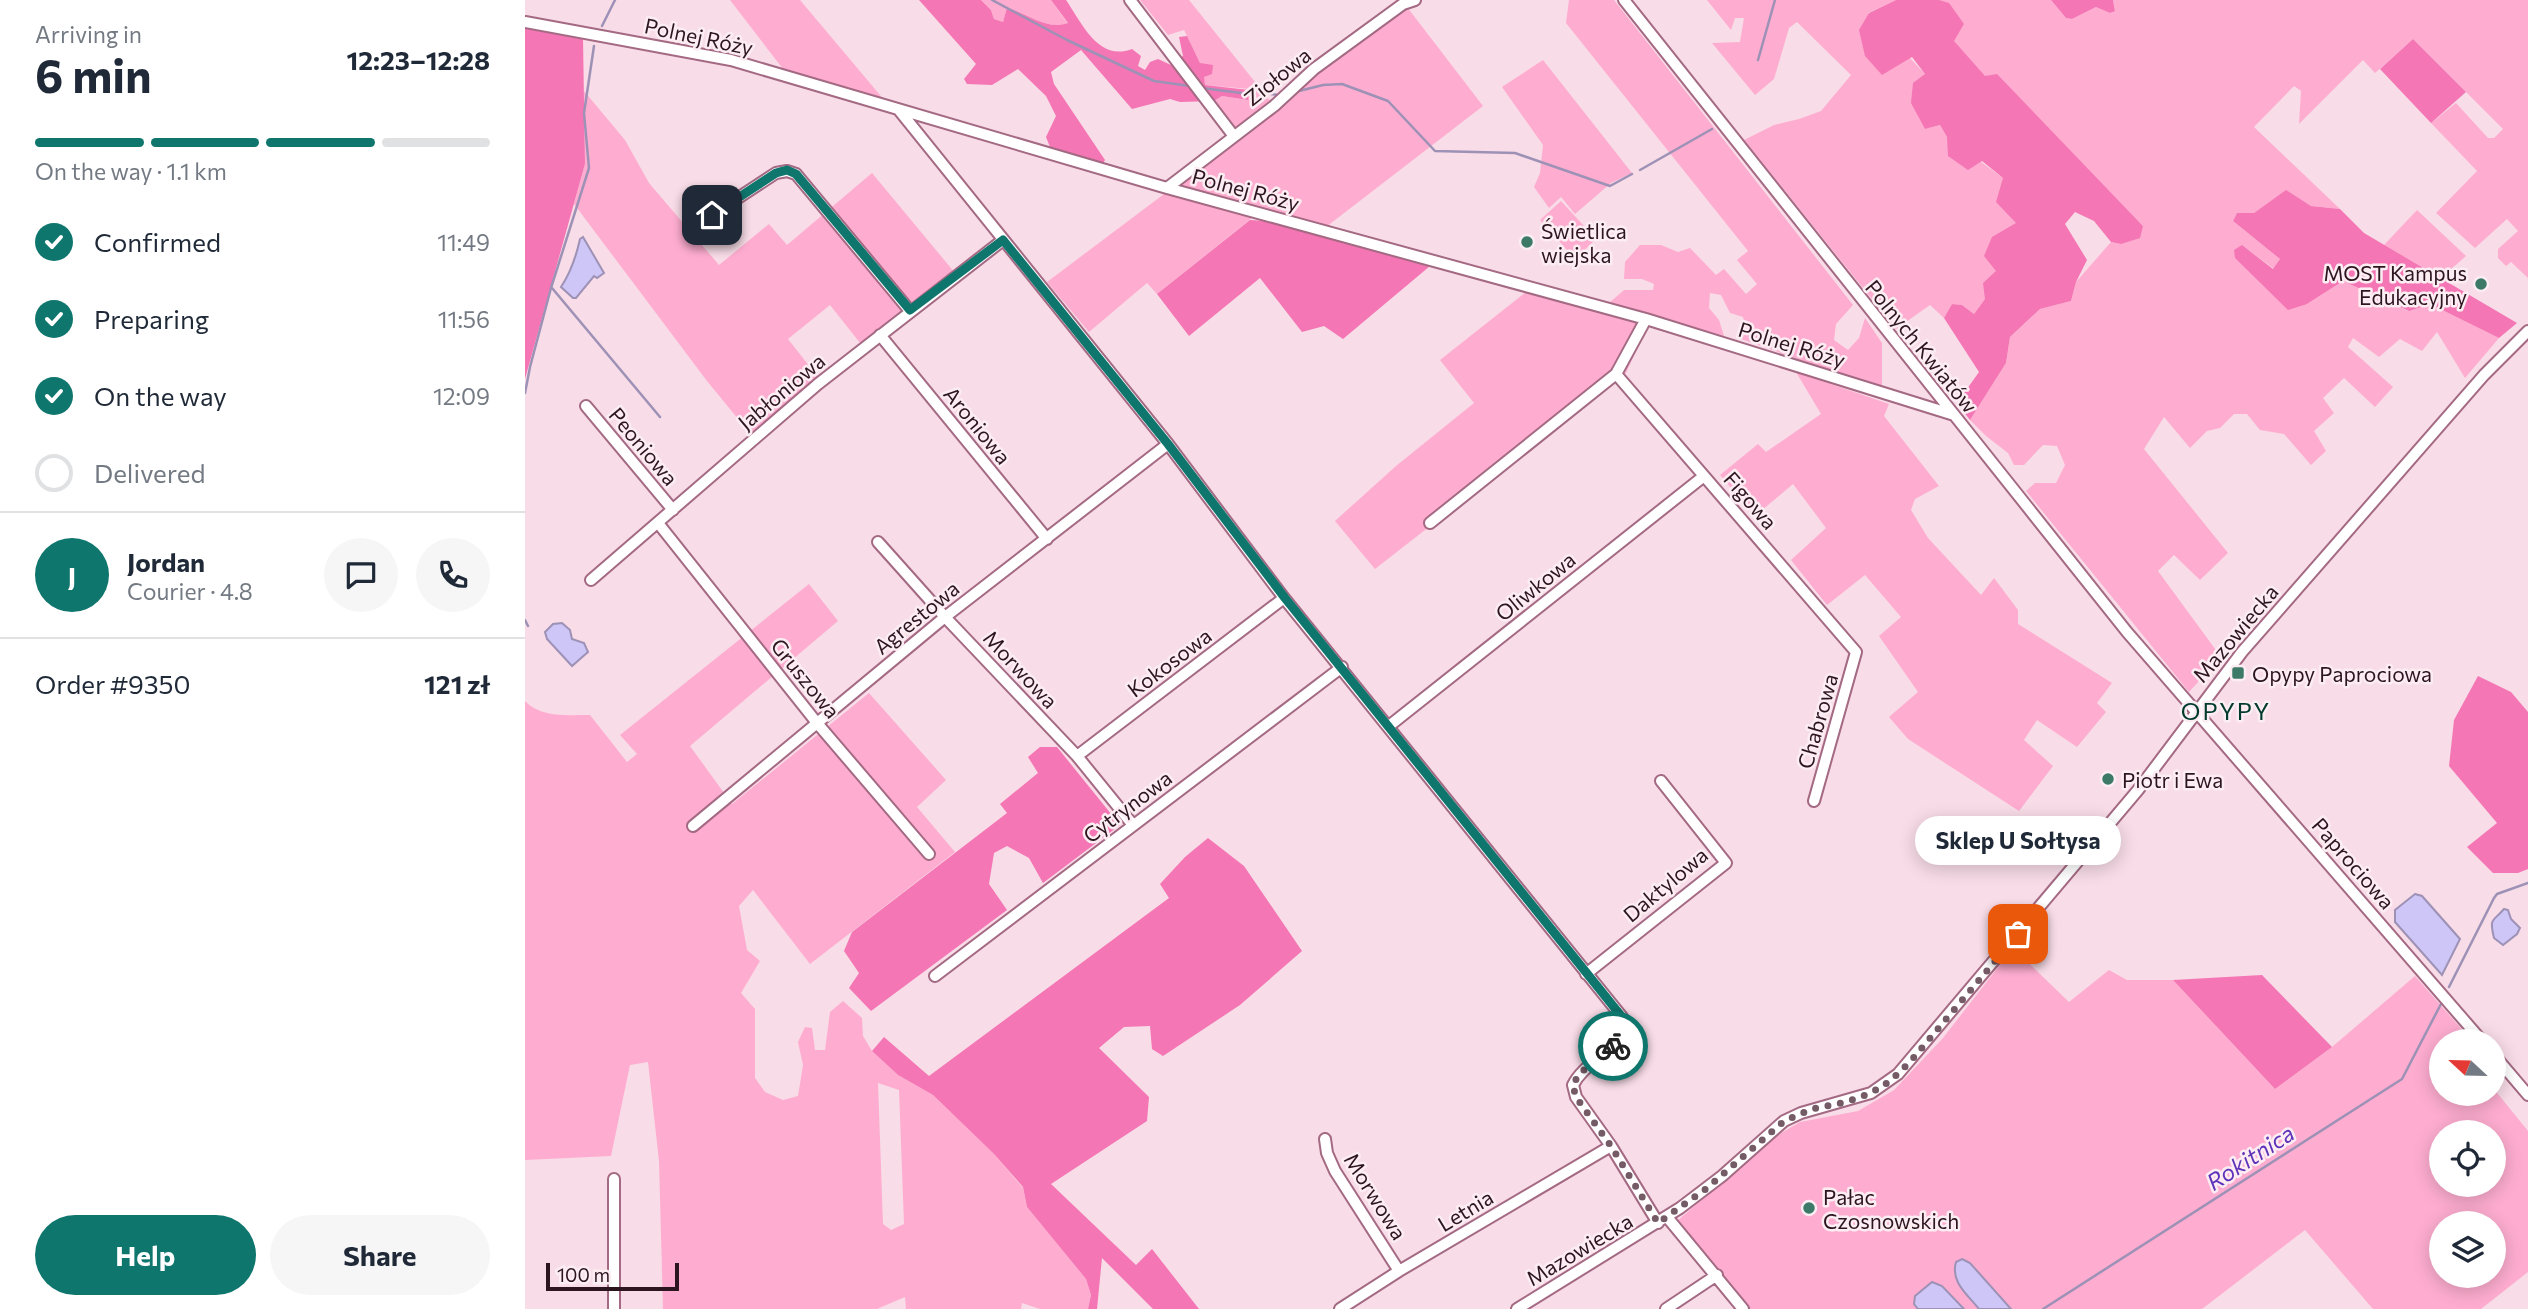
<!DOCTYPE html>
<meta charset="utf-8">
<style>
:root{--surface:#fff;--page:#f6f6f7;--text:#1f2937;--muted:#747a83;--line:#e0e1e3;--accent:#0f766e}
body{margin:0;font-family:Commissioner,sans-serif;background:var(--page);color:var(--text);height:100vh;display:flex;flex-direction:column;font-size:26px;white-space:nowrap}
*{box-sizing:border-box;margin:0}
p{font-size:23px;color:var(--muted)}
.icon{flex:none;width:38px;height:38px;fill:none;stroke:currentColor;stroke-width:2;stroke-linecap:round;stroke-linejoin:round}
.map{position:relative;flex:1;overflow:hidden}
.drawer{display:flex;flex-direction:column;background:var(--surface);width:525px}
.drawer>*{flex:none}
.needle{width:46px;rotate:292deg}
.controls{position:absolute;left:1904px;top:1029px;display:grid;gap:14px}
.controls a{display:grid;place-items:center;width:77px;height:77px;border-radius:50%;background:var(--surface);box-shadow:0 4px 18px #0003;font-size:35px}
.scale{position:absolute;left:21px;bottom:18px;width:133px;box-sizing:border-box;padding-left:7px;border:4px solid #2d1520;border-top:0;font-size:19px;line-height:24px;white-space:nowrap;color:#2d1520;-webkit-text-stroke:5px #fcedf3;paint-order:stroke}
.pin{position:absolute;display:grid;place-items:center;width:60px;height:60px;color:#fff;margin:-30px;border-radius:14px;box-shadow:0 4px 10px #0006}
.courier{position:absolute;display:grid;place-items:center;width:70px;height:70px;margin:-35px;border:5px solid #0f766e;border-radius:50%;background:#fff;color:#222;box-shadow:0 2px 9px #0007}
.bubble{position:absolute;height:49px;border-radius:24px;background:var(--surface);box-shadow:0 4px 18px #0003;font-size:23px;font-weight:700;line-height:49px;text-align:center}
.summary em{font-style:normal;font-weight:700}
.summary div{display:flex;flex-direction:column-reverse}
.summary{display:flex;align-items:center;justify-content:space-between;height:119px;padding:0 35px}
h1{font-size:46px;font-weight:700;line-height:52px}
.bar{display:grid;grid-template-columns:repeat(4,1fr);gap:10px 7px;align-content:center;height:84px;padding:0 35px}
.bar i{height:9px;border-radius:5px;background:var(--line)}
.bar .current{background:var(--accent)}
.bar p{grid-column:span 4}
.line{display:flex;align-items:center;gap:18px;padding:0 35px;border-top:2px solid var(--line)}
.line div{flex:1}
.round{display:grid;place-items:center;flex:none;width:74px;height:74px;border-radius:37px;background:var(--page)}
ol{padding:0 35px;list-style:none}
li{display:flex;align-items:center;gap:21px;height:77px}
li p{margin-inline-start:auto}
li .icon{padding:7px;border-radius:50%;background:var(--accent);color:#fff;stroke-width:4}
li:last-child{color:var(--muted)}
li i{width:38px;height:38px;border:4px solid var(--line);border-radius:50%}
.primary-button{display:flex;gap:14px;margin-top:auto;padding:14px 35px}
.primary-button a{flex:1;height:80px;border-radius:42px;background:var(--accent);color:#fff;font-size:28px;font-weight:700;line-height:80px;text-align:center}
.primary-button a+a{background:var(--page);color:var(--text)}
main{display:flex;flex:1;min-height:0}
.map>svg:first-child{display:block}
</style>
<main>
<section class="drawer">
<div class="summary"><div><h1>6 min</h1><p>Arriving in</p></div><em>12:23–12:28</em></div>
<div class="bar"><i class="current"></i><i class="current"></i><i class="current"></i><i></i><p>On the way · 1.1 km</p></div>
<ol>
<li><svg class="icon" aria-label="check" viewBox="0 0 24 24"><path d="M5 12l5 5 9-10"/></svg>Confirmed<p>11:49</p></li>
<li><svg class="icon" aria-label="check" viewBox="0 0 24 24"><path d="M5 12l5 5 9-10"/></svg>Preparing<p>11:56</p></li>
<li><svg class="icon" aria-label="check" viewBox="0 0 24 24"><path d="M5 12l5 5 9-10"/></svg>On the way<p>12:09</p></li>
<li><i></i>Delivered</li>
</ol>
<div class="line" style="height:126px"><b class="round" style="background:var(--accent);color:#fff">J</b><div><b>Jordan</b><p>Courier · 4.8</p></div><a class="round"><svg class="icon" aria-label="chat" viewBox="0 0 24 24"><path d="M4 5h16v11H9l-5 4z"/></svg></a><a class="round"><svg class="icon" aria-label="phone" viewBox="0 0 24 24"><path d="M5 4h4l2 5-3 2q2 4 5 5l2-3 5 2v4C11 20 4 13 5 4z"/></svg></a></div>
<div class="line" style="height:91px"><div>Order #9350</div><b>121 zł</b></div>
<div class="primary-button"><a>Help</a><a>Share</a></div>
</section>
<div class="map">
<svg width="2003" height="1309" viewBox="0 0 2003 1309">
<rect width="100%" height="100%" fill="#f8dce7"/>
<path fill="#feadd0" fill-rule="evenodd" d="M205,0H275L360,101L258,69Z
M456,0H526L543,24C521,30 503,13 482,9L478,22L469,19L466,10Z
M615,0H664L747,103L709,130L689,101L697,96L722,100L724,89L680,85L675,63L659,30L643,35Z
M1044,0H1089L1328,305L1311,324L1309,340L1323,350L1334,338L1340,318L1357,343V388L1213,338L1220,327L1218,317L1205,313L1196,295L1185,293L1184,308L1194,320L1199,336L1083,304L1099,290H1128L1129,284L1117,279H1099L1100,262L1115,245H1136L1153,252L1165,248L1191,275L1199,269L1221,294L1232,284L1212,260L1223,251L1041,23Z
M1182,0H1371L1343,13L1400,74V129L1415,125L1422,137L1478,178L1492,223L1460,299L1449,314L1437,305L1427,304L1419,318L1405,305L1371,329L1219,140L1249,125L1274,119L1296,111L1326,75L1272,22L1264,28L1249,79L1230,95L1187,43L1215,42L1219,18H1210L1206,30Z
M1414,0H1526L1541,18L1547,19L1571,7L1585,13L1590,10L1588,0H2003V278L1986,262L1981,266L1973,258V249L1993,231L1982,219L1950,248L1911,213L1952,171L1906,123L1931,103L1963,138H1969L1978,129L1888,39L1850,73L1838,60L1774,124L1776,91L1769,86L1729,127L1815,209L1786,206L1761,191L1729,213H1712L1708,221L1755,259L1749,269L1717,245L1782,304L1818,281L1883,311L1905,304L1974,338L1940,378L1912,332L1897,351L1875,339L1854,357L1828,338L1823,347L1868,387L1850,407L1819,378L1798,398L1809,413L1789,431L1801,451L1786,465L1759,434L1735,430L1722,414H1709L1695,428L1682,431L1665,448L1639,417L1619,449L1703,553L1675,580L1649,555L1633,571L1696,657L1664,692L1501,491L1510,483H1531L1540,465L1532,446L1518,445L1499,465H1489L1483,453L1461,436L1445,420L1481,363L1485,337L1515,309L1546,301L1551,282L1586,242L1596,244L1618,226L1472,75L1460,77L1428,41L1439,24Z
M882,7L958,106L801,227L737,210L632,294L622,283L564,332L522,282L663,176L789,74Z
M1018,60L1107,173L1086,183L1050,214L1036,197L1024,208L1009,187L1015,173L1018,145L977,87Z
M59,91L100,140L124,183L194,265L244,224L262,245L347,173L435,279L343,353L305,305L263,339L300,386L232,442L182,381L49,204L60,164Z
M1036,201L1071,239L1050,259L1015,220Z
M1892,210L1941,256L1916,278L1859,245Z
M1001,292L1111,323L1119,333L1101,373L850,569L810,521L871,466L949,403L915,360Z
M1271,372L1364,404L1359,416L1414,486L1390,499L1386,510L1403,538L1456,595L1469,578L1493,610V624L1587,683L1572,703L1581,712L1552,747L1512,720L1499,740L1528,766L1494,811L1383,739L1364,717L1393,692L1354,636L1376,617L1340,575L1302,605L1266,560L1301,528L1268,484L1230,516L1195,475L1233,444L1241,452L1296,414Z
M284,584L313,621L165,746L207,804L344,693L421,780L392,807L430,852L285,964L228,890L214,906L222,950L235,961L216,993L230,1009V1078L240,1092L258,1100L273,1096L278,1065L273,1042L280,1027L287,1028L290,1050H300L305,1012L318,1001L337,1018L338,1036L347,1051L373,1075L408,1095L469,1154L498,1188L502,1207L561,1279L566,1295L563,1309H515L497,1303L496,1309H381L380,1297L352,1309H138L134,1161L123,1062L105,1065L86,1156L0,1160V701C16,718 43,715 65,715L102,762L112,754L95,735ZM353,1083L374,1090L379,1224L366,1230L358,1224Z
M1488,948L1544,1002L1584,970L1602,980H1648L1750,1089L1807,1047L1890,976L1947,1041H1916V1094H1969V1089L2003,1131V1272L1956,1309H1848L1780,1230L1677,1309H1223L1152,1221L1248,1138L1275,1122L1333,1111L1369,1090L1418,1038ZM1916,1132H1969V1185H1916ZM1916,1223H1969V1276H1916Z"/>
<path fill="#f476b4" d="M394,0H456L466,10L469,19L478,22L482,8C502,13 522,31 543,23L526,0H541C557,23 573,62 607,49L616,56L613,66L620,70L625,62L633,59L646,65L658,56L654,37L662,36L675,63L688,65L687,74L679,77L680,85L724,90L723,100L697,96L689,101L655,102L645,99L607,109L556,50L526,72L529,84L580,160L577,165L525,147L521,137L531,116L521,96L493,69L467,85L442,84L439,79L451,64Z
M1371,0H1414L1424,3L1439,24L1429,41L1460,76L1472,74L1618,226L1615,238L1596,244L1586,242L1569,221L1550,212L1540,224L1562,260L1551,282L1546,301L1515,309L1485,337L1481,363L1445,420L1432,403L1454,372L1419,318L1427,304L1437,305L1449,314L1460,299L1458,283L1471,271L1459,256L1467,237L1491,223L1471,202L1478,178L1457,161L1443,170L1423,156L1422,137L1415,125L1400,129L1386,103L1388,83L1400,74L1387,57L1357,75L1340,56L1334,30L1344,13Z
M1526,0H1588L1590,11L1585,13L1571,7L1547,19L1541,18Z
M0,28L58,38L60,164L0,379Z
M1888,39L1941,92L1906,123L1855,69Z
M1761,190L1786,206L1815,209L1839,233L1992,323L1974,338L1905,304L1884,311L1818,281L1782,304L1763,310L1710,258L1709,250L1717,245L1748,269L1755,259L1708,221L1712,213H1729Z
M725,220L741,221L905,266L818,339L799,326L777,332L735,278L664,336L632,294Z
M1953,676L1986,692L2003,712V869L1993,873H1968L1942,847L1972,823L1924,766L1929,720Z
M515,747H532L595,825L518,883L504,858L482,846L469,853L464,884L482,910L346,1011L324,988L334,973L319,951L327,932L482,813L475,804L513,773L503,757Z
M683,838L719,866L777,951L715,1005L638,1056L627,1049L625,1026L599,1027L574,1048L624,1097L622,1121L526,1184L611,1265L627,1249L674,1309H628L577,1258L572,1309H563L566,1295L561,1279L502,1207L498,1187L469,1154L408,1095L373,1075L347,1051L359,1037L404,1076L644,898L635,884L660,857Z
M1737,975L1807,1047L1750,1089L1648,980Z"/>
<path fill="#cdc6f6" stroke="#9d91b6" stroke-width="2" d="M58,237L79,273L72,278L69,276L51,298H48L36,287C46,272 51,257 55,239Z
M37,623L45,630L47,639L59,643L63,652L47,666L22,639L20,632L28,624Z
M1890,894L1897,896L1935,939L1917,975L1870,922V910Z
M1979,909L1983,910L1986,919L1995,928L1992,934L1978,945L1969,938C1964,917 1968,922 1979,909Z
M1437,1259L1445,1263L1486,1309H1454C1443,1295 1425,1282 1431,1262Z
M1407,1282L1417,1286L1439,1309H1393L1389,1304L1390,1296Z"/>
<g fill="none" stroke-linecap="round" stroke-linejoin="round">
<path stroke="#9d91b6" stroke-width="2.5" d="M467,0L542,40L629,81L665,86
M77,26L90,0
M1233,60L1250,0
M677,88L716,93
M770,92L798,85L817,84L863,101L910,151L990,153L1085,186L1107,174
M746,94L753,95
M1115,170L1187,129
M27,288L135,417
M0,393L5,367L26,288L64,168L59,113L69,46
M0,620L3,626
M1924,987L1969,898L1972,894L2003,883
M1518,1309L1877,1079L1917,1002"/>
<defs>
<path id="minor" d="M605,0L708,135
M1099,0L1602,632L1957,1041
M0,22L206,60L642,188L1121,319L1426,414
M374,110L643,444L759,598L1097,1017C1100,1053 1062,1057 1048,1085L1051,1097L1086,1146L1133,1223
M642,188L749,106L789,69L878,4L890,0
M187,215L251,173L262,171L271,174L385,311
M355,335L522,539
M1091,374L1331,652L1289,801
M61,406L148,510
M133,523L292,723L404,854
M905,523L1091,374L1121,319
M353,542L420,617L552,756L608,825
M66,580L293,384L478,240
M864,726L1179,476
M552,756L759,598
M168,826L420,617L643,444
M1061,974L1201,863L1136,781
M410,976L817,667
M1969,1055L2003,1095
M800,1139L802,1153L810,1171L874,1271
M1142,1217L1218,1309
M89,1309V1179
M815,1309L874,1271L1086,1146
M992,1309L1155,1208L1197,1176L1259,1121L1276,1113L1346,1093L1373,1074L1613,790L1717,652L1959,375L2003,331
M1141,1309L1192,1275"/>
</defs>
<use href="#minor" stroke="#a46983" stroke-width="14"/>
<use href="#minor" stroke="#fff" stroke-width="10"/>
</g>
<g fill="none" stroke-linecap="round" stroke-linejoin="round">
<path stroke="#745b66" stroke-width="7" stroke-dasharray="0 12.6" d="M1088,1046L1053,1075L1048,1086L1051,1097L1086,1146L1133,1223L1182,1188L1259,1121L1287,1109L1321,1102L1346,1093L1365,1081L1385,1062L1493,934"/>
<path stroke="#0f766e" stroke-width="9" d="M187,215L251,173L262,170L271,174L385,310L478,240L643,444L760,598L1097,1017L1098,1032L1088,1046"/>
</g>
<g fill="#3c7a67" stroke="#fcedf3" stroke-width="2.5">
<circle cx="1002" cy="242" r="7"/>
<circle cx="1956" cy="284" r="7"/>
<rect x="1706" y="666" width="14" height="14" rx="3.5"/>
<circle cx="1583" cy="779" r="7"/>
<circle cx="1284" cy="1208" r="7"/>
</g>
<g text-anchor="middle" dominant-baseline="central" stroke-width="5" stroke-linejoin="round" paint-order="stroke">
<g font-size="21" fill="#2d1520" stroke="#fcedf3">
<text transform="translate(174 36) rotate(12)">Polnej Róży</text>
<text transform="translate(752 76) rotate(-39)">Ziołowa</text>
<text transform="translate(721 189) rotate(15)">Polnej Róży</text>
<text transform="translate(1267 344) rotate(17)">Polnej Róży</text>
<text transform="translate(1397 346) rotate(51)">Polnych Kwiatów</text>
<text transform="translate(256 391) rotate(-40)">Jabłoniowa</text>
<text transform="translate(453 425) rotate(51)">Aroniowa</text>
<text transform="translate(119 446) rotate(50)">Peoniowa</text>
<text transform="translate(1226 500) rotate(49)">Figowa</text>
<text transform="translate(1010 586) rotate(-39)">Oliwkowa</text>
<text transform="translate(391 617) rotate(-39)">Agrestowa</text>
<text transform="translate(1710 633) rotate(-50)">Mazowiecka</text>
<text transform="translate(644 662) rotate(-37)">Kokosowa</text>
<text transform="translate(496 669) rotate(47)">Morwowa</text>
<text transform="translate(281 678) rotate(51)">Gruszowa</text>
<text transform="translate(1292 721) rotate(-74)">Chabrowa</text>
<text transform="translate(602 806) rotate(-37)">Cytrynowa</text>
<text transform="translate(1829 863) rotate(49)">Paprociowa</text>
<text transform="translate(1140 884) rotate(-40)">Daktylowa</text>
<text transform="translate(851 1196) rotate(58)">Morwowa</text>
<text transform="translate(940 1210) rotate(-31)">Letnia</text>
<text transform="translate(1054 1249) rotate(-31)">Mazowiecka</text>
</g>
<g font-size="21" fill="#2d1520" stroke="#fcedf3" text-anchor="start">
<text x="1016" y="230">Świetlica<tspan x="1016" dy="24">wiejska</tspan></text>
<text x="1942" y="272" text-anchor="end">MOST Kampus<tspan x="1942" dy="24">Edukacyjny</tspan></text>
<text x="1727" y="673">Opypy Paprociowa</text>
<text x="1597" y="779">Piotr i Ewa</text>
<text x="1298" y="1196">Pałac<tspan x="1298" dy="24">Czosnowskich</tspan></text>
</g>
<g font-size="23" font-style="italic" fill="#5e32b9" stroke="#fcedf3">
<text transform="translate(1725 1157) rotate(-33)">Rokitnica</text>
</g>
<g font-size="24" letter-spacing="2" fill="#023b2e" stroke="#fcedf3">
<text x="1701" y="710">OPYPY</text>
</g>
</g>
</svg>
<div class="controls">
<a><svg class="needle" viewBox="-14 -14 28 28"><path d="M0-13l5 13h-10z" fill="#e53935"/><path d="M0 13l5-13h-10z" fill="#747a83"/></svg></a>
<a><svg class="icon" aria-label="locate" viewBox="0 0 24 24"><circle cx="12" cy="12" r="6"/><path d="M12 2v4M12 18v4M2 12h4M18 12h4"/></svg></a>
<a><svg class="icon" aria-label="layers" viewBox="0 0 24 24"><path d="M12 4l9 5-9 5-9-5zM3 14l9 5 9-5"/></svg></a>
</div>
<div class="scale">100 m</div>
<div class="pin" style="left:1493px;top:934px;background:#ea580c"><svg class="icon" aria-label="bag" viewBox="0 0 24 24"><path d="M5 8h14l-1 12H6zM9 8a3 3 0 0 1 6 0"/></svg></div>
<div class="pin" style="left:187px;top:215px;background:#1f2937"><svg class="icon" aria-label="home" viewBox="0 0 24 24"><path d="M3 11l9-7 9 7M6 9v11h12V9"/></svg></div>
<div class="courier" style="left:1088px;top:1046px"><svg class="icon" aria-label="bike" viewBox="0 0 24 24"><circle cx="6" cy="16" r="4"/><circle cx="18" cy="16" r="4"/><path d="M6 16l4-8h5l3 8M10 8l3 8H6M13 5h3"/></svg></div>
<div class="bubble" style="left:1390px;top:816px;width:206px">Sklep U Sołtysa</div>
</div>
</main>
